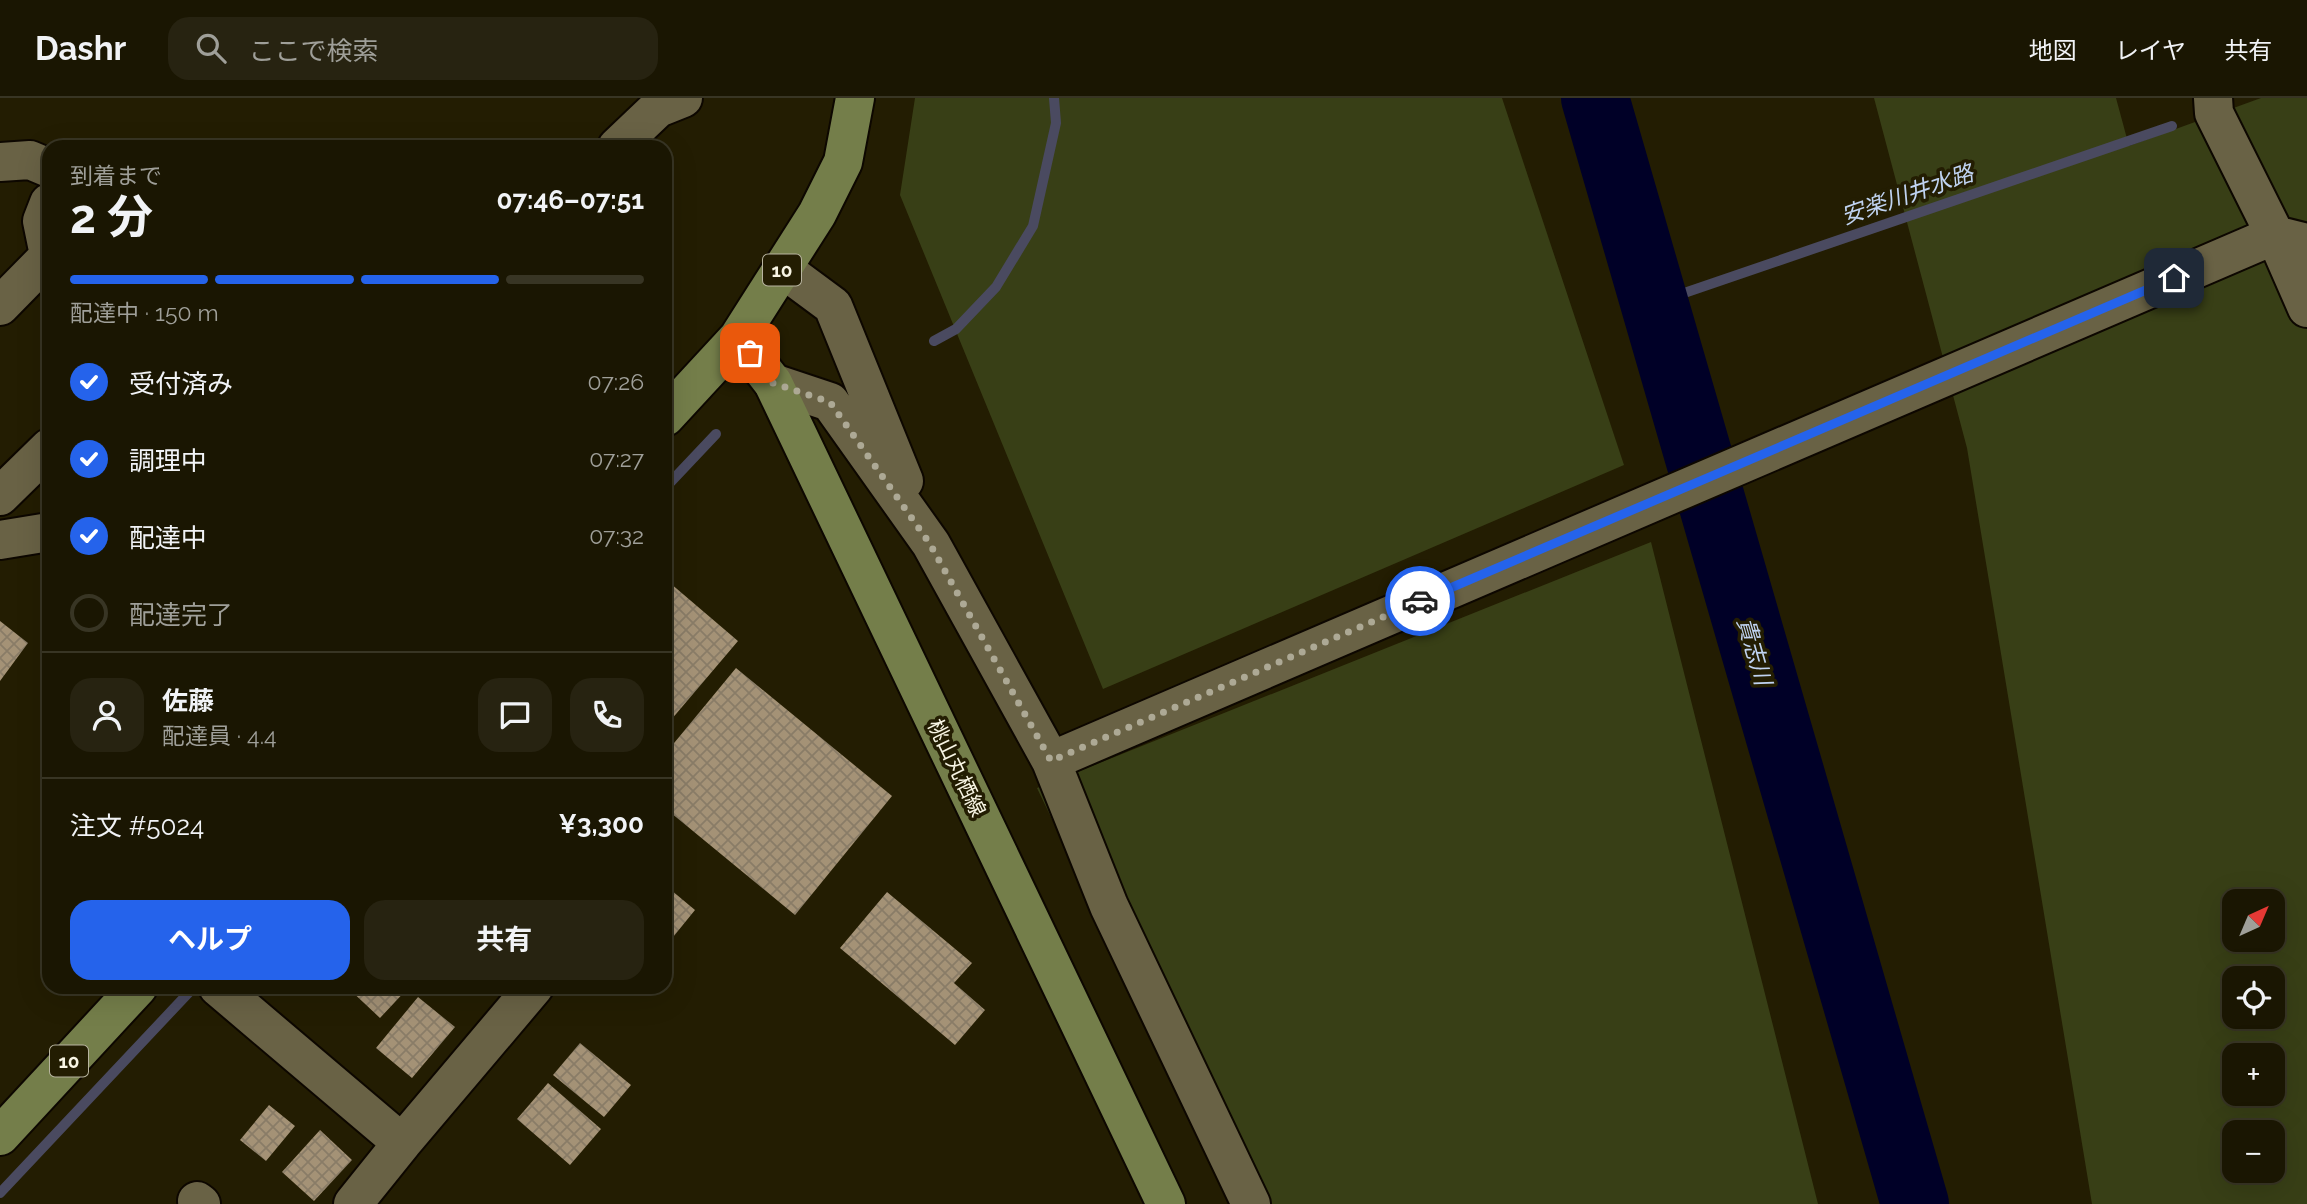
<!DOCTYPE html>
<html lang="ja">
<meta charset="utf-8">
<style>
:root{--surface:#1a1602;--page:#272311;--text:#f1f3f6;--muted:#9f9f99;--line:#383524;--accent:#2563eb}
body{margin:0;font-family:Raleway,"Noto Sans JP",sans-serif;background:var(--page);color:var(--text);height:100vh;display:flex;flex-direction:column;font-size:26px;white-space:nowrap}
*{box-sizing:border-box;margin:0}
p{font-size:23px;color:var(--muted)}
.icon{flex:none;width:38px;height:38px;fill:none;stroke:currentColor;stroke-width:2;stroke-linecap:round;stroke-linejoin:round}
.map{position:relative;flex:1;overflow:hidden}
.panel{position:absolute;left:42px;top:42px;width:630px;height:854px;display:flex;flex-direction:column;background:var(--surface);border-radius:21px;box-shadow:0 7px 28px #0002,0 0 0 2px var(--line)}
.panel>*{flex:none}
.needle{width:46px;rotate:44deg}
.fabs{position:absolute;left:2222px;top:791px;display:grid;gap:14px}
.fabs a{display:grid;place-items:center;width:63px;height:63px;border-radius:14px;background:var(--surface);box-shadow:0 7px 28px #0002,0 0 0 2px var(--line);font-size:35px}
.pin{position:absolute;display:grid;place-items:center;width:60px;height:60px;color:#fff;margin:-30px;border-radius:14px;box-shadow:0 4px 10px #0006}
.courier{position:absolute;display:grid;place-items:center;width:70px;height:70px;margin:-35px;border:5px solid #2563eb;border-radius:50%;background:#fff;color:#222;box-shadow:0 2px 9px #0007}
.head em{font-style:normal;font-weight:700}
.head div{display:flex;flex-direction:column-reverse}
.head{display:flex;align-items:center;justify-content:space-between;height:119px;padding:0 28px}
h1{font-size:46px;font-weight:700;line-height:52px}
.bar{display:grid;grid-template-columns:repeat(4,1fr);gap:10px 7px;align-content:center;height:84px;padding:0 28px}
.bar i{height:9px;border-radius:5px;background:var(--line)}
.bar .selected{background:var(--accent)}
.bar p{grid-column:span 4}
.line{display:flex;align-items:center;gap:18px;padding:0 28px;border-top:2px solid var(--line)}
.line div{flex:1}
.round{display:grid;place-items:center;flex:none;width:74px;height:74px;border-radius:21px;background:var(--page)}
ol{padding:0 28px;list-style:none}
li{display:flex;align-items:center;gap:21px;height:77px}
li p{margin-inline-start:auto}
li .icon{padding:7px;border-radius:50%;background:var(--accent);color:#fff;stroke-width:4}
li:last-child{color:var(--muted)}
li i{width:38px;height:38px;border:4px solid var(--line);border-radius:50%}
.cta{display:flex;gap:14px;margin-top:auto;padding:14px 28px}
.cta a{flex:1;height:80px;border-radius:21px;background:var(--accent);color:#fff;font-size:28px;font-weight:700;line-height:80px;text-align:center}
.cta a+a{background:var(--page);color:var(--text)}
header{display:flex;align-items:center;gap:42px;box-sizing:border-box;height:98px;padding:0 35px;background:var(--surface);border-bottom:2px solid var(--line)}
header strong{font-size:33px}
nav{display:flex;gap:38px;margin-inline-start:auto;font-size:24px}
.search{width:490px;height:63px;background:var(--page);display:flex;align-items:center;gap:18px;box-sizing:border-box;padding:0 24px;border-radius:21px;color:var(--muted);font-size:26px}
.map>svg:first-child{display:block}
</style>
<header>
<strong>Dashr</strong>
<div class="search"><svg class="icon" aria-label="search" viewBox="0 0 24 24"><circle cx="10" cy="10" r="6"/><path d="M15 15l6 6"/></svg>ここで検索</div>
<nav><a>地図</a><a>レイヤ</a><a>共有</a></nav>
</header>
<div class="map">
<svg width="2307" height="1106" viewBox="0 0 2307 1106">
<defs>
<pattern id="building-cross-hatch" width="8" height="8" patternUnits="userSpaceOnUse" patternTransform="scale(1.75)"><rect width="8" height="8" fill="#a49276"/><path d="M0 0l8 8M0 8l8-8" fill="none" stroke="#897c67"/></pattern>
</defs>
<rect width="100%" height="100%" fill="#231d02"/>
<path fill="#383f16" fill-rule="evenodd" d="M915,0H1502L1624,367L1103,591L900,97Z
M1874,0H2116L2129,48L2261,0H2307V1106H2092L1967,350ZM2235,803H2273V842H2235ZM2235,880H2273V919H2235ZM2235,957H2273V996H2235ZM2235,1034H2273V1073H2235Z
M1651,444L1818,1106H1236L1037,690Z"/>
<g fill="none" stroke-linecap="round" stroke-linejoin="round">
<path stroke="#4a4a60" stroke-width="10" d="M1655,205L2172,28
M934,243L956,231L996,189L1033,128L1056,25L1054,0
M665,390L716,336
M0,1095L194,889"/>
<path stroke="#000027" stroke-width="68" d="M1595,0L1915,1106"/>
</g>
<path fill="url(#building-cross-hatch)" d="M670,485L738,543L665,629V491Z
M0,523L28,545L0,583Z
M736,570L892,698L795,817L665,710V656Z
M665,787L695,812L665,849Z
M887,794L972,865L954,885L985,912L955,947L840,850Z
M347,889H409L380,920Z
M418,899L455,929L412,980L376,950Z
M580,945L631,987L604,1019L553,977Z
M548,985L601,1031L570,1067L517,1021Z
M269,1007L295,1028L266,1063L240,1042Z
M320,1032L352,1062L314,1103L282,1074Z"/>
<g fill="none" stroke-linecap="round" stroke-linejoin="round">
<defs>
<path id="minor" d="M2213,0L2214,15L2275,137L2307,210
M617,49L658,10L683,0
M0,64L30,62L49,70
M49,157L42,123L49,105
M783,171L833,208L904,383
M0,208L49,158
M773,285L830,304L931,446L1051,663L1109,808L1251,1106
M0,398L49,350
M0,442L49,434
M1051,663L2275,137L2307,145
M218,889L402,1045L353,1106
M402,1045L534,889
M197,1103L201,1106"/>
<path id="major" d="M738,240L773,285L1166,1106
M665,319L738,240L817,116L843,64L855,0
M0,1038L138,889"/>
</defs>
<use href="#minor" stroke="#0d0700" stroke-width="42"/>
<use href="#major" stroke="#0d0700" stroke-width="42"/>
<use href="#minor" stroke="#696245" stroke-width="38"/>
<use href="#major" stroke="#747e4a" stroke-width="38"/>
</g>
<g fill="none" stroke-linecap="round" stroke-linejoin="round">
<path stroke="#ada995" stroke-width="7" stroke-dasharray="0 12.6" d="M750,255L773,285L830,304L930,446L1051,663L1420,503"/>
<path stroke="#2563eb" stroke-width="9" d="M1420,503L2174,180"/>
</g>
<g text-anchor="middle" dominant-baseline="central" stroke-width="7" stroke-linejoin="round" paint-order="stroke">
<g fill="#231d02" stroke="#b8b4a0" stroke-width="2">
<rect x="763" y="156.5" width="38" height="31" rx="5"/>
<rect x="50" y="947.5" width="38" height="31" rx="5"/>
</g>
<g font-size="19" font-weight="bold" fill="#f8f5e4">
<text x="782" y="172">10</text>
<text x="69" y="963">10</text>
</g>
<g font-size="21" fill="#f8f5e4" stroke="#231d02">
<text transform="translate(957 670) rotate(64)">桃山丸栖線</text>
</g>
<g font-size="23" font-style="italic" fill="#c0d3f1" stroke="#231d02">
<text transform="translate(1907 96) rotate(-19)">安楽川井水路</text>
<text transform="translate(1755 553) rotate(74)">貴志川</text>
</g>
</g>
</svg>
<div class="fabs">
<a><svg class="needle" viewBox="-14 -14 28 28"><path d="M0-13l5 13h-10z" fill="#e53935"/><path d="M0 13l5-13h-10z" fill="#9f9f99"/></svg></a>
<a><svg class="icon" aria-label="locate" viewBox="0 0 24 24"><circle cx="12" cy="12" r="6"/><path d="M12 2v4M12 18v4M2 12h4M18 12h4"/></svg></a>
<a>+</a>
<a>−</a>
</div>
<div class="pin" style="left:750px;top:255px;background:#ea580c"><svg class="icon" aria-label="bag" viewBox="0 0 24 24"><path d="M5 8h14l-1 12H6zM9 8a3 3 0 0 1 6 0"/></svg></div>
<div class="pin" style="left:2174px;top:180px;background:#1f2937"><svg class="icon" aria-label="home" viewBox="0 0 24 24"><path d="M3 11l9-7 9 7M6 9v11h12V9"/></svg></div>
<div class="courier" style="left:1420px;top:503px"><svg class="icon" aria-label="car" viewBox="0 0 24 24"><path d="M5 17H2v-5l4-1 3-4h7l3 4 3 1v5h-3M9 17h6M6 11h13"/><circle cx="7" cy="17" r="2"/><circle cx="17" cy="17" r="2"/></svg></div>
<section class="panel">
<div class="head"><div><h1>2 分</h1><p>到着まで</p></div><em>07:46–07:51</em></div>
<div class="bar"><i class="selected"></i><i class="selected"></i><i class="selected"></i><i></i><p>配達中 · 150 m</p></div>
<ol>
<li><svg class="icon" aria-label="check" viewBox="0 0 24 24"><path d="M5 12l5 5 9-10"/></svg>受付済み<p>07:26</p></li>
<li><svg class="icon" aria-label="check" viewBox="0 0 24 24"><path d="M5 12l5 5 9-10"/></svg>調理中<p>07:27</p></li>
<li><svg class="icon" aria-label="check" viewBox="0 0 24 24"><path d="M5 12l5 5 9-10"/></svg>配達中<p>07:32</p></li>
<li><i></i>配達完了</li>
</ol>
<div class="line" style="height:126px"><a class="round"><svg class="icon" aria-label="person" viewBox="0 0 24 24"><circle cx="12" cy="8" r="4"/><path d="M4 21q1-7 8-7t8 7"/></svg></a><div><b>佐藤</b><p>配達員 · 4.4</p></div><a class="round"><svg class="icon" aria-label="chat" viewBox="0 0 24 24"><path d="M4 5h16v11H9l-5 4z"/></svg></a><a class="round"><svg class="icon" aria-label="phone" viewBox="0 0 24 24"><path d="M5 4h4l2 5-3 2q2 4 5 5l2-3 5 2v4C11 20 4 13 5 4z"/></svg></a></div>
<div class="line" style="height:91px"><div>注文 #5024</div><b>¥3,300</b></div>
<div class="cta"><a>ヘルプ</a><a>共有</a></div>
</section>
</div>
